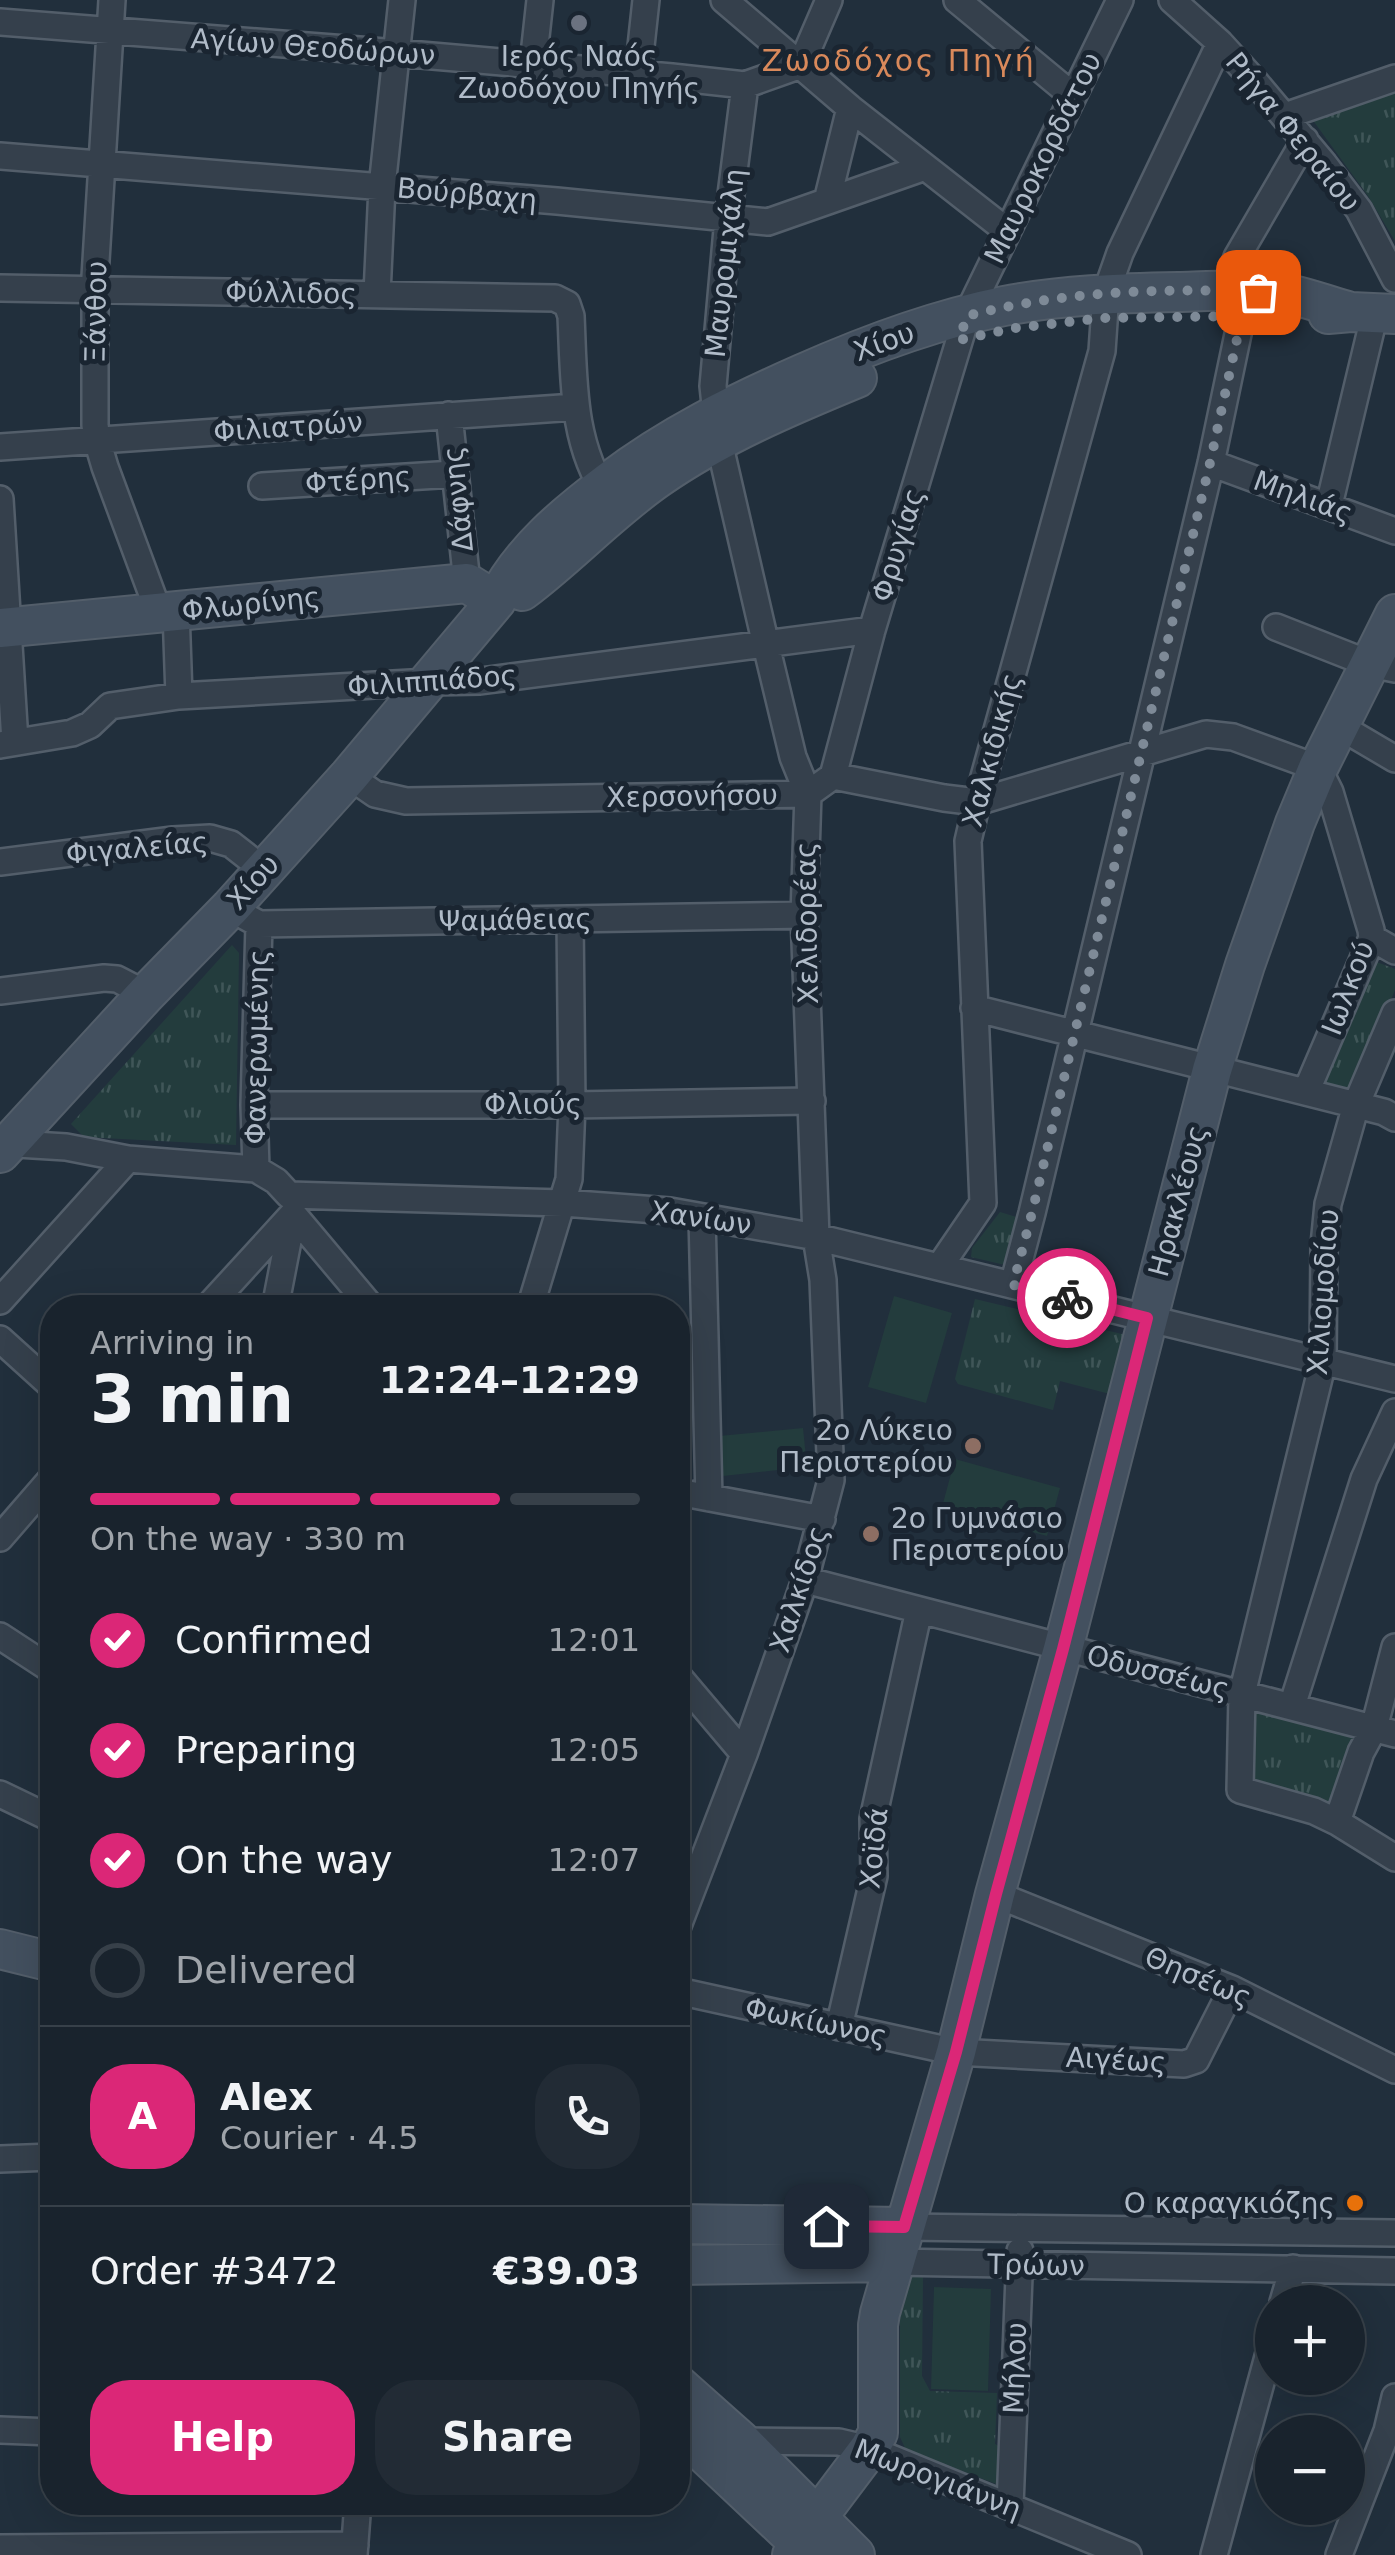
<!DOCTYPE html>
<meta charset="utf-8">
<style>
:root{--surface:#19232d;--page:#222b35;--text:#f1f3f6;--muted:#9fa4aa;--line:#374049;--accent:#db2777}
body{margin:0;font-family:"DejaVu Sans",sans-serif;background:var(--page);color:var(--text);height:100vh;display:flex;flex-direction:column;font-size:38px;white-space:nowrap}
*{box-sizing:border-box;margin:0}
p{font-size:32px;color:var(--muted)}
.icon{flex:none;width:55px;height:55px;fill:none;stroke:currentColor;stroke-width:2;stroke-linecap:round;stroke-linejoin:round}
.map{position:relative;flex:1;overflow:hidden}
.panel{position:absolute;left:40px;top:1295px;width:650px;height:1220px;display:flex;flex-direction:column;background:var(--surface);border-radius:40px;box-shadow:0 10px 40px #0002,0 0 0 2px var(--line)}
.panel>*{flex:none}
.buttons{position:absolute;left:1255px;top:2285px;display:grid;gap:20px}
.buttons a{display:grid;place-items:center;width:110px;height:110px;border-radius:50%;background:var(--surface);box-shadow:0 10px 40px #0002,0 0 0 2px var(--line);font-size:50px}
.pin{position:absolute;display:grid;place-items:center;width:85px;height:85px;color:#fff;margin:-42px;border-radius:20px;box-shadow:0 5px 15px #0006}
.courier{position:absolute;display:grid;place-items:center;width:100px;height:100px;margin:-50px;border:8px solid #db2777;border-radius:50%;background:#fff;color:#222;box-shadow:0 2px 12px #0007}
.head em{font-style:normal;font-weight:700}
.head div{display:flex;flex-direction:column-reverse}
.head{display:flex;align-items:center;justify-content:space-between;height:170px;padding:0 50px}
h1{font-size:65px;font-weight:700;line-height:75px}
.bar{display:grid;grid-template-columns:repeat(4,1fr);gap:15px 10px;align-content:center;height:120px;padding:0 50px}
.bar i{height:12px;border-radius:8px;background:var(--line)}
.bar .selected{background:var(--accent)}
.bar p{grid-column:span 4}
.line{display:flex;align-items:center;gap:25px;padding:0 50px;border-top:2px solid var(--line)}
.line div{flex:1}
.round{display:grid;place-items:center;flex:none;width:105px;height:105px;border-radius:40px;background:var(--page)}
ol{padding:0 50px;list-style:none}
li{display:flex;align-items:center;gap:30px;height:110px}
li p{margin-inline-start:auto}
li .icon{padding:10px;border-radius:50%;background:var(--accent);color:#fff;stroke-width:4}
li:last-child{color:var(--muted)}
li i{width:55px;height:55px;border:5px solid var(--line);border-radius:50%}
.cta{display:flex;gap:20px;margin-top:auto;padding:20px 50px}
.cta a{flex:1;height:115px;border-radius:40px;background:var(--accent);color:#fff;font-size:40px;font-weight:700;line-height:115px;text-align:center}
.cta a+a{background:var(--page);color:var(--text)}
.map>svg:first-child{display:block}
</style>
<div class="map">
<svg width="1395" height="2555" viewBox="0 0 1395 2555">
<defs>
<pattern id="park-tufts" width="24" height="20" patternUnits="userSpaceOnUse" patternTransform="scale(2.5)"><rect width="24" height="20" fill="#233c3d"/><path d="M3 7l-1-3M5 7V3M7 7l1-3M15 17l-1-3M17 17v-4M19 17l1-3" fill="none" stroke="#405658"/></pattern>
</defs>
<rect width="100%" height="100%" fill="#212f3c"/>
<path fill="url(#park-tufts)" d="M1395,88V241L1368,196L1312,119Z
M232,945L239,953L236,1145L84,1137L71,1124Z
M1374,961L1395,969V990L1352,1095L1324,1083Z
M1000,1212L1020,1218L1005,1265L971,1257L972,1248Z
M975,1299L1126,1335L1110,1394L1060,1381L1053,1410L958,1384L955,1379Z
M1256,1710L1354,1737L1328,1803L1254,1783Z
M911,2275L923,2276L922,2376L930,2391L997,2393L995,2444L1001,2447L999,2485L906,2450L900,2437V2309Z"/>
<path fill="#233c3d" d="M894,1296L952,1313L926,1403L868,1387Z
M803,1428L807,1467L723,1476L719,1436Z
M955,1459L1060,1488L1047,1536L942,1507Z
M934,2287L991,2289L988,2391L931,2389Z"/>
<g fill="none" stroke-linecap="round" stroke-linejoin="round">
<defs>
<path id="street" d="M112,0L95,277V425L97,440L105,467L159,613
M724,0L850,108L1007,231
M957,0L1073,96
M1172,0L1220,43L1251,77L1324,164L1359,210L1395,279
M0,22L398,53L672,77L745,85L801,65
M533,64L540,0
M801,65L829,0
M638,74L646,0
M1285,116L1395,78
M0,156L557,201L768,222L925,167
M827,201L850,108
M0,288L555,298L567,304L571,316C574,378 571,443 608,497
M1226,291L1237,257L1305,140
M377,294L382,187L402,0
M449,415L467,583
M0,447L575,407
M1211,463L1395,531
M262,486L454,474
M0,499L15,742
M1329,505L1375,313
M176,611L179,696
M1276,627L1370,664L1395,669
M1339,726L1395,759
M0,745L72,733L90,725L110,706L179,696L429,682L480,681L872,630
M349,776L375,794L406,801L808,794L833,776L944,798L977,802L1206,734L1233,737L1318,768L1330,792L1371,930L1372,938L1306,1092
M833,776L872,630L967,315L1120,0
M0,862L173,840L210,838L231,844L264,870
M230,908L259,924L804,915
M1372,938L1395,951
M0,991L104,978L117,979L146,994
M974,1008L1384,1112L1395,1118
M1395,1013L1356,1105L1328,1204L1324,1245L1323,1362L1242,1694L1240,1790L1314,1811L1337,1822L1395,1858
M254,1105H572L812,1101
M0,1143L66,1147L128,1159L256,1169L276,1181L289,1195L563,1203L670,1211L816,1237L1395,1379
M256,1169L254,1105L259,924
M702,1217L709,1498
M940,1266L983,1203L968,841L977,802L1102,351L1106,293L1120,253L1220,43
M1013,1285L1032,1213L1211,463L1242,315
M0,1301L128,1159
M207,1308L293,1214L372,1308
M275,1308L293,1215
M530,1308L569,1179L572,1105L570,919
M0,1339L52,1386
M678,1492L822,1519
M0,1538L52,1478
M805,1580L1395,1734
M0,1636L52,1670
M678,1676L744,1754
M1292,1706L1364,1479L1395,1412
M0,1794L52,1819
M1337,1822L1361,1752L1374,1728L1395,1647
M995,1894L1232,1989L1395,2070
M678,1926L744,1754L805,1580L831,1480L823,1280L816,1237L804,915L808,794L793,757L766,645L719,442L713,386L728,218L745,85
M678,1991L956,2052L1184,2064L1196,2060L1232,1989
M839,2027L874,1876L873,1819L919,1610
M0,2159L52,2157
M904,2227L1395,2233
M894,2262L1395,2271
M1283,2302L1293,2268
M0,2430L52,2432
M741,2441L839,2442L869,2449L1128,2555
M1010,2506L1020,2251
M0,2548L355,2545
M354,2555L358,2502
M1214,2555L1272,2342
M1339,2555L1387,2431L1395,2397"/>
<path id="secondary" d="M1328,314L1351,312L1395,314
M522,591C569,556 609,512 658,478C718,436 789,406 857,378
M0,628L467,583L496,601
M0,1153L146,994L230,908L349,776L496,601C521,551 566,514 610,481C669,436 734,404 802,374C867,345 934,320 1004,306C1062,295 1120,293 1178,292C1213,291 1259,288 1292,295C1312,299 1331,307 1351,312
M0,1949L52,1962
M678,2224L904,2227
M678,2265L894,2262
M678,2385L741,2441L855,2555
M678,2429L812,2555
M792,2555L799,2542L869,2449L878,2433V2325L880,2313L956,2052L995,1894L1063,1649L1212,1070L1245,965L1295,823L1318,768L1395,614"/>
</defs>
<use href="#street" stroke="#535e6a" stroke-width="30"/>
<use href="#secondary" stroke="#535e6a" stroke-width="42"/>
<use href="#street" stroke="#35404c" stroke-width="25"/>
<use href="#secondary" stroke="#43505f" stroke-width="38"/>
</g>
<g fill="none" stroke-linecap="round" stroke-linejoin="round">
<path stroke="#7e8a97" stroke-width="10" stroke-dasharray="0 18" d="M1067,1298L1013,1285L1032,1213L1210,463L1242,316L1104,318L1015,328L959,340L967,316C1062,291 1161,288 1258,292"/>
<path stroke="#db2777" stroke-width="12" d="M826,2226L904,2227L956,2052L996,1894L1063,1649L1147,1318L1067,1298"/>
</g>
<circle fill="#6b7280" stroke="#1a2531" stroke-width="4" cx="579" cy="23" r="10"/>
<g fill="#8d6e63" stroke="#1a2531" stroke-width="4">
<circle cx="973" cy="1446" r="10"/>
<circle cx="871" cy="1534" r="10"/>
</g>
<circle fill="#e8710a" stroke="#1a2531" stroke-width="4" cx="1355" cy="2203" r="10"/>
<g text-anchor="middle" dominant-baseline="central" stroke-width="10" stroke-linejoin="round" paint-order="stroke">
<g font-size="28" fill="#b0bbc8" stroke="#1a2531">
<text transform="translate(313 47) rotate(4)">Αγίων Θεοδώρων</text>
<text transform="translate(1293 132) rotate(51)">Ρήγα Φεραίου</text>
<text transform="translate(1043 158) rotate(-64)">Μαυροκορδάτου</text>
<text transform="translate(467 194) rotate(5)">Βούρβαχη</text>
<text transform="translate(725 263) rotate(-84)">Μαυρομιχάλη</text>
<text transform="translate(291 293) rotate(1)">Φύλλιδος</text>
<text transform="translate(96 312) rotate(-89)">Ξάνθου</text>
<text transform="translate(884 342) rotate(-20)">Χίου</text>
<text transform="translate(288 427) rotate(-4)">Φιλιατρών</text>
<text transform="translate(358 480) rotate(-4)">Φτέρης</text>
<text transform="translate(1303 497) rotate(20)">Μηλιάς</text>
<text transform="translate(458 499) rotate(-96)">Δάφνης</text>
<text transform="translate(898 545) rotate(-73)">Φρυγίας</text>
<text transform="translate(251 604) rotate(-6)">Φλωρίνης</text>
<text transform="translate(432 681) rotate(-4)">Φιλιππιάδος</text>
<text transform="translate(992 750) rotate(-75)">Χαλκιδικής</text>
<text transform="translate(692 796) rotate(-1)">Χερσονήσου</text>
<text transform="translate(137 848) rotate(-5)">Φιγαλείας</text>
<text transform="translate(253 882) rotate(-48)">Χίου</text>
<text transform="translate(515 920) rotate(-1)">Ψαμάθειας</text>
<text transform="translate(807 923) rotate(-91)">Χελιδορέας</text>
<text transform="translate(1348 988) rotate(-69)">Ιωλκού</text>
<text transform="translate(257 1047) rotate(-89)">Φανερωμένης</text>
<text x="533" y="1104">Φλιούς</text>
<text transform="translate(1178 1201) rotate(-75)">Ηρακλέους</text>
<text transform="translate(701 1218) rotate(8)">Χανίων</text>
<text transform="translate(1323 1292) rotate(-86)">Χιλιομοδίου</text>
<text transform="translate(799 1589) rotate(-72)">Χαλκίδος</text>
<text transform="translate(1158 1672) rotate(14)">Οδυσσέως</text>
<text transform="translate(874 1848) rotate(-84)">Χοϊδά</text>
<text transform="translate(1198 1977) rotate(23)">Θησέως</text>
<text transform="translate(816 2022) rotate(12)">Φωκίωνος</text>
<text transform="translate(1116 2060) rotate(3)">Αιγέως</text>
<text transform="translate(1036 2265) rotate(1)">Τρώων</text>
<text transform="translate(1015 2368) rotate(-88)">Μήλου</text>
<text transform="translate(938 2479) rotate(21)">Μωρογιάννη</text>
</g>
<g font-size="28" fill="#b0bbc8" stroke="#1a2531" text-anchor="end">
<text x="579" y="56" text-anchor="middle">Ιερός Ναός<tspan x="579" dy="32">Ζωοδόχου Πηγής</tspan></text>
<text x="953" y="1430">2ο Λύκειο<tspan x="953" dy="32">Περιστερίου</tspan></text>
<text x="891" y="1518" text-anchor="start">2ο Γυμνάσιο<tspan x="891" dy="32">Περιστερίου</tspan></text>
<text x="1335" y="2203">Ο καραγκιόζης</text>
</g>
<g font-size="30" letter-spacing="2.5" fill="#d9895b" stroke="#1a2531">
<text x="899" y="60">Ζωοδόχος Πηγή</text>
</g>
</g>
</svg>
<div class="buttons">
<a>+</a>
<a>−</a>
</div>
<div class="pin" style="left:1258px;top:292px;background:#ea580c"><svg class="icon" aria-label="bag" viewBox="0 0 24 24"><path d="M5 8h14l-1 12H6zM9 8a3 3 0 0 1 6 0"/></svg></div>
<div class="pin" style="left:826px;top:2226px;background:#1f2937"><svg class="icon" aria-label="home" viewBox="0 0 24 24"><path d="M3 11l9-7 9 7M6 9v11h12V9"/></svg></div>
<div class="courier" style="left:1067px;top:1298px"><svg class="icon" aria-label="bike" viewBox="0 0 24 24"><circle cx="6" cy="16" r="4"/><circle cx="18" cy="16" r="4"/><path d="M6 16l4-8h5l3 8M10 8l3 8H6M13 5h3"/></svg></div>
<section class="panel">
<div class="head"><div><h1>3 min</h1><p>Arriving in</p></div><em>12:24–12:29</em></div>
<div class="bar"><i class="selected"></i><i class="selected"></i><i class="selected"></i><i></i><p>On the way · 330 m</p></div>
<ol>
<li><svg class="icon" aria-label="check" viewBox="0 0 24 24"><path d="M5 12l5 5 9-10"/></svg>Confirmed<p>12:01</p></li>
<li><svg class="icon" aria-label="check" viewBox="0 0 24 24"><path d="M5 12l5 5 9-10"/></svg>Preparing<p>12:05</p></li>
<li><svg class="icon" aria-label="check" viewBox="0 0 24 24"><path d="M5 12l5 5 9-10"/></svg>On the way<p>12:07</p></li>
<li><i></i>Delivered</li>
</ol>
<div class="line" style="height:180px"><b class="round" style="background:var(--accent);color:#fff">A</b><div><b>Alex</b><p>Courier · 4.5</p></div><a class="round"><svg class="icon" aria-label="phone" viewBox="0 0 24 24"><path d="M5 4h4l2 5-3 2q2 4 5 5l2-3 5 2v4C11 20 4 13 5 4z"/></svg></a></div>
<div class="line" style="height:130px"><div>Order #3472</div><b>€39.03</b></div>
<div class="cta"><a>Help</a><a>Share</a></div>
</section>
</div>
